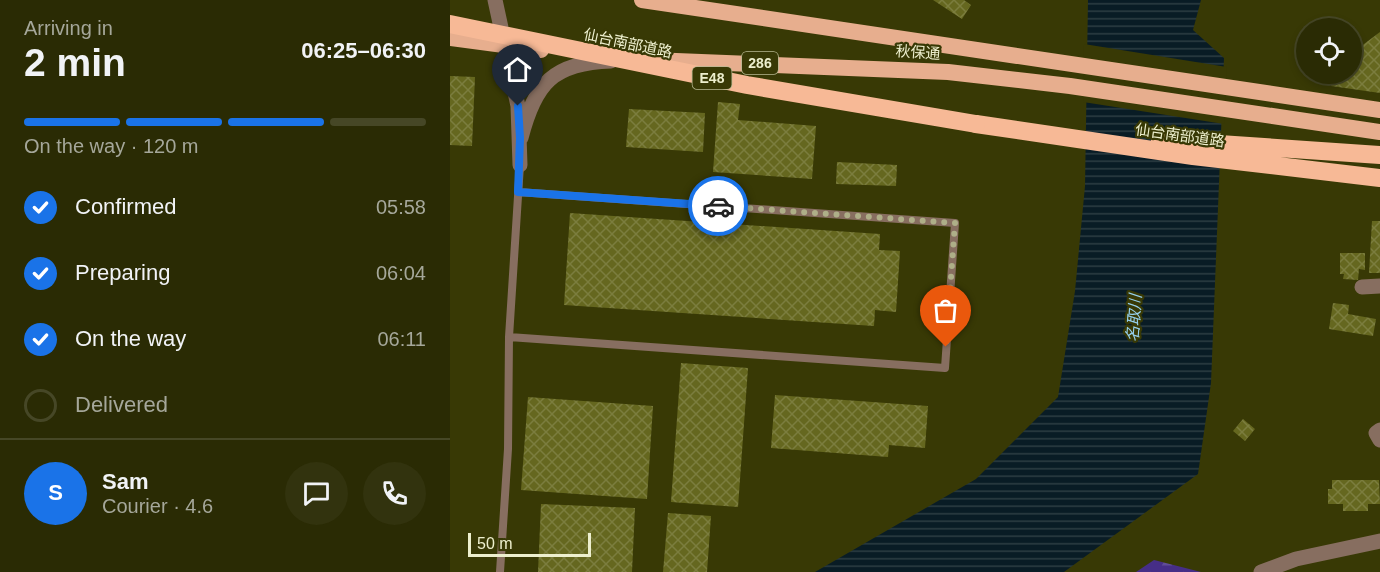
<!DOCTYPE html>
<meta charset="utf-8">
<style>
:root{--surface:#2a2b04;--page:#32330e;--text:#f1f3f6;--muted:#a5a79a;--line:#464726;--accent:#1a73e8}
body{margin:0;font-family:Arial,"Noto Sans JP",sans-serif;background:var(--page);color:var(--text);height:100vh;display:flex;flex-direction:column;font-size:22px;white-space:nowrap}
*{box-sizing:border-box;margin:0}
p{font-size:20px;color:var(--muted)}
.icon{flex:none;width:33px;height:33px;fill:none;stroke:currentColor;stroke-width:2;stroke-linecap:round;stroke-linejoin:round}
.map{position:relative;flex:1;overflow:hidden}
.drawer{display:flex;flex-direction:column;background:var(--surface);width:450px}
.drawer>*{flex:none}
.tools{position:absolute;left:846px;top:18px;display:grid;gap:12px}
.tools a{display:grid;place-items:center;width:66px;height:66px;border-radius:50%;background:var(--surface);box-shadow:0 3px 9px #0003,0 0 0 2px var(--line);font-size:30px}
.scale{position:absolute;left:18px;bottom:15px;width:123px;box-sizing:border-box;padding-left:6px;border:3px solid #edefce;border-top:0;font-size:16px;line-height:21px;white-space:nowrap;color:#edefce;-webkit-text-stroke:4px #383905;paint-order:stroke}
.pin{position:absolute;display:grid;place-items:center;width:51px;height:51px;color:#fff;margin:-62px -26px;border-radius:50% 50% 50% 0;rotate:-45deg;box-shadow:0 0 6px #0007}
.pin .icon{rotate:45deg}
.courier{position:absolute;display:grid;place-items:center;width:60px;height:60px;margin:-30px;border:4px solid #1a73e8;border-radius:50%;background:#fff;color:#222;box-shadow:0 2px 8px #0007}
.overview em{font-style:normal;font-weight:700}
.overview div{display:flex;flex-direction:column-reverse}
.overview{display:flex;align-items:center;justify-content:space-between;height:102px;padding:0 24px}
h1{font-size:39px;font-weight:700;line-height:45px}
.bar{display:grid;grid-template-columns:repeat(4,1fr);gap:9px 6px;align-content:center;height:72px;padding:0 24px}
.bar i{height:8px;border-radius:4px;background:var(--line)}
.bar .selected{background:var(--accent)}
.bar p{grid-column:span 4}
.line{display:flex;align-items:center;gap:15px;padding:0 24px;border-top:2px solid var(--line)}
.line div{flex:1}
.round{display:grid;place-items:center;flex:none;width:63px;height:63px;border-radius:32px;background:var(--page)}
ol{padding:0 24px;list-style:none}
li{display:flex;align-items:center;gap:18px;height:66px}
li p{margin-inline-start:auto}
li .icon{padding:6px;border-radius:50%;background:var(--accent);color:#fff;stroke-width:4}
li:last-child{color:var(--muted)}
li i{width:33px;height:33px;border:3px solid var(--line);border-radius:50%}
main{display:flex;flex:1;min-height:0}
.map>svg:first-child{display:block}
</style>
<main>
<section class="drawer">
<div class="overview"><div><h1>2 min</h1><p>Arriving in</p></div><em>06:25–06:30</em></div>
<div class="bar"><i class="selected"></i><i class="selected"></i><i class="selected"></i><i></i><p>On the way · 120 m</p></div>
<ol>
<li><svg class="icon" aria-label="check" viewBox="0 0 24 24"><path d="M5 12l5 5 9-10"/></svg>Confirmed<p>05:58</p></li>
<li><svg class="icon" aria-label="check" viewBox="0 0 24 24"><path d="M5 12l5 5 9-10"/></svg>Preparing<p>06:04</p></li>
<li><svg class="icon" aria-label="check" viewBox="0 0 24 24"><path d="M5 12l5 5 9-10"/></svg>On the way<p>06:11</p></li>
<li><i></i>Delivered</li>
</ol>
<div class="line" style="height:108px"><b class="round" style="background:var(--accent);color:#fff">S</b><div><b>Sam</b><p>Courier · 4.6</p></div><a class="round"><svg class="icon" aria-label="chat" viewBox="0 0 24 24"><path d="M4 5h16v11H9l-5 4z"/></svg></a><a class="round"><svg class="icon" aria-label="phone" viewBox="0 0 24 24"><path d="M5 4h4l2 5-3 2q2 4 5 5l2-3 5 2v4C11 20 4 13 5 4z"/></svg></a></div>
</section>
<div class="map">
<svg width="930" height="572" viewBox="0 0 930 572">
<defs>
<pattern id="forest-firs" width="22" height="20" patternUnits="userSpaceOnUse" patternTransform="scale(1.5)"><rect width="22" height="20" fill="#462e87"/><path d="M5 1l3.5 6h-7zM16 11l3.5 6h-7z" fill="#614d97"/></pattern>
<pattern id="water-rules" width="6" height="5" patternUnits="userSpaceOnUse" patternTransform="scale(1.5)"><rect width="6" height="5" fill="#091c25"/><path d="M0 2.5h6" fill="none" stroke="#2d3d43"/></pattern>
<pattern id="building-cross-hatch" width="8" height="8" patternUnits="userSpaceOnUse" patternTransform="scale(1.5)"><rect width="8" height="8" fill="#65671f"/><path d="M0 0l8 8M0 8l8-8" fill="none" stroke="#7b7d3e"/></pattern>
</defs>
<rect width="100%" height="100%" fill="#383905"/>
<path fill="url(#forest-firs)" d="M704,560L751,572H686Z"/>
<path fill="url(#water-rules)" d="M638,0H751L743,30L774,58L761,383L748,474L614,572H365L526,479L608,397L625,291L635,186Z"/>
<path fill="#383905" d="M634,44L777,67L774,124L633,102Z"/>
<path fill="url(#building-cross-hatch)" d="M483,0H514L521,5L512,19Z
M930,32V93L881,86L883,74H902V53Z
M0,76L25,77L22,146L0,145Z
M268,102L290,104L288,120L366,126L362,179L263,172Z
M179,109L255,113L253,152L176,147Z
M387,162L447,165L446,186L386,184Z
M120,213L430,234L429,250L450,251L446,312L425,310L424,326L114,305Z
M922,221H930V273H919Z
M890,253H915V270L909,269L908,280L893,279L894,274H890Z
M883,303L899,305L898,314L926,319L923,336L879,329Z
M231,363L298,368L288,507L221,502Z
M325,395L478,406L475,448L439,445L438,457L321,448Z
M78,397L203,406L197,499L71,490Z
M793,419L805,429L795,441L783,431Z
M882,480H929L930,504H918V511H893V504H878V489H882Z
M91,504L185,508L182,572H88Z
M218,513L261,516L257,572H213Z"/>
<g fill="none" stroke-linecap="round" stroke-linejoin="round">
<path stroke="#876e60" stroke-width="8" d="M59,337L495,368L505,223L68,192
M50,572L58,449L59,337L70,165"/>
<path stroke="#876e60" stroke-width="15" d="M912,287L930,286
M930,430L926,433L930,440"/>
<path stroke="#876e60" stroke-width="15" d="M45,0L68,106L70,165
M71,138C85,83 103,63 161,61
M811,572L846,559L930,541"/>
<path stroke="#e7ae8e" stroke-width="16" d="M192,0L930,110
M0,38L91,50
M201,60L498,72L620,86L930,132"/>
<path stroke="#f7b996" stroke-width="18" d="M526,124L743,156L930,178
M710,140L930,155"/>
<path stroke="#f7b996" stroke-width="18" d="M0,24L297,85L526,124"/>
</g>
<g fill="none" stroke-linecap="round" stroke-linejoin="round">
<path stroke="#aeaf88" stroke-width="6" stroke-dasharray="0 10.8" d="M268,206L505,223L496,347"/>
<path stroke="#1a73e8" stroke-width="8" d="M68,106L70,138L68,192L268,206"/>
</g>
<g text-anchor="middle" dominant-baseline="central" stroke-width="4.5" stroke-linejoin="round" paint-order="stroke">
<g fill="#383905" stroke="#b7b892" stroke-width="1.5">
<rect x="292" y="52" width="36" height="22" rx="4.5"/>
<rect x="242.5" y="67" width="39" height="22" rx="4.5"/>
</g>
<g font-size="14" font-weight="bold" fill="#edefce">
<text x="310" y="63">286</text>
<text x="262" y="78">E48</text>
</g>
<g font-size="15" fill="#edefce" stroke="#383905">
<text transform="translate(178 43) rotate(12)">仙台南部道路</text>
<text transform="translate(468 52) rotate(4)">秋保通</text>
<text transform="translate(730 135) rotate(8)">仙台南部道路</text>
</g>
<g font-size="16" font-style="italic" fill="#95d0ee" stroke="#383905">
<text transform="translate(684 318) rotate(-86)">名取川</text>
</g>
</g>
</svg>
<div class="tools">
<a><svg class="icon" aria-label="locate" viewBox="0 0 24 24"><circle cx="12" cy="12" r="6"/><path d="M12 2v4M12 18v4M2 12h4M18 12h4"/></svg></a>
</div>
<div class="scale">50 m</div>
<div class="pin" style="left:496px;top:347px;background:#ea580c"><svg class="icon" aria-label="bag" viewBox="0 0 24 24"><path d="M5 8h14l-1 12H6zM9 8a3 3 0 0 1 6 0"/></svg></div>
<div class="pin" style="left:68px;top:106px;background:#1f2937"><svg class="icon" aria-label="home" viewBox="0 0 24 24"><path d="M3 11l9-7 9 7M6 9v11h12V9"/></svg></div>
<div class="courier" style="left:268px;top:206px"><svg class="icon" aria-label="car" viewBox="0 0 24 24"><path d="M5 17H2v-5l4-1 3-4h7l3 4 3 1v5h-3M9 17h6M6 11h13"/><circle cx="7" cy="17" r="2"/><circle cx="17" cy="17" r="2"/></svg></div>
</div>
</main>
